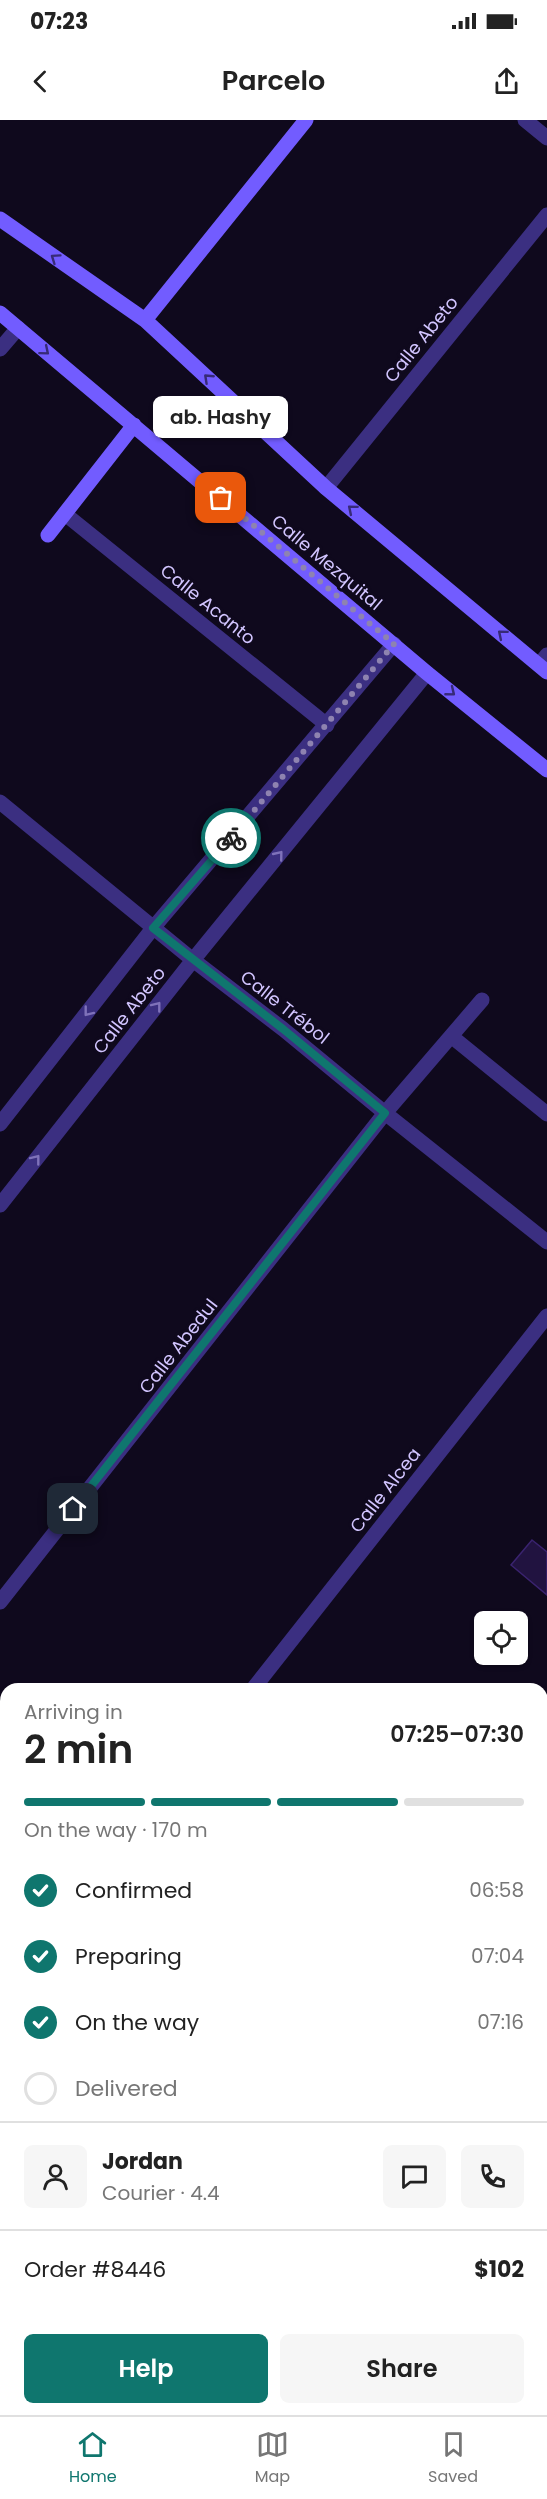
<!DOCTYPE html>
<meta charset="utf-8">
<style>
:root{--surface:#fff;--page:#f6f6f6;--text:#222;--muted:#767676;--line:#e0e0e0;--accent:#0f766e}
body{margin:0;font-family:Poppins,sans-serif;background:var(--page);color:var(--text);height:100vh;display:flex;flex-direction:column;font-size:22px;white-space:nowrap}
*{box-sizing:border-box;margin:0}
p{font-size:20px;color:var(--muted)}
.icon{flex:none;width:33px;height:33px;fill:none;stroke:currentColor;stroke-width:2;stroke-linecap:round;stroke-linejoin:round}
.map{position:relative;flex:1;overflow:hidden}
.drawer{position:absolute;left:0px;top:1563px;width:548px;height:732px;display:flex;flex-direction:column;background:var(--surface);border-radius:18px 18px 0 0;box-shadow:0 2px 4px #0004}
.drawer>*{flex:none}
.controls{position:absolute;left:474px;top:1491px;display:grid;gap:12px}
.controls a{display:grid;place-items:center;width:54px;height:54px;border-radius:9px;background:var(--surface);box-shadow:0 2px 4px #0004;font-size:30px}
.pin{position:absolute;display:grid;place-items:center;width:51px;height:51px;color:#fff;margin:-26px;border-radius:12px;box-shadow:0 3px 9px #0006}
.courier{position:absolute;display:grid;place-items:center;width:60px;height:60px;margin:-30px;border:4px solid #0f766e;border-radius:50%;background:#fff;color:#222;box-shadow:0 2px 8px #0007}
.bubble{position:absolute;height:42px;border-radius:9px;background:var(--surface);box-shadow:0 2px 4px #0004;font-size:20px;font-weight:600;line-height:42px;text-align:center}
.headline em{font-style:normal;font-weight:600}
.headline div{display:flex;flex-direction:column-reverse}
.headline{display:flex;align-items:center;justify-content:space-between;height:102px;padding:0 24px}
h1{font-size:39px;font-weight:600;line-height:45px}
.bar{display:grid;grid-template-columns:repeat(4,1fr);gap:9px 6px;align-content:center;height:72px;padding:0 24px}
.bar i{height:8px;border-radius:4px;background:var(--line)}
.bar .current{background:var(--accent)}
.bar p{grid-column:span 4}
.line{display:flex;align-items:center;gap:15px;padding:0 24px;border-top:2px solid var(--line)}
.line div{flex:1}
.round{display:grid;place-items:center;flex:none;width:63px;height:63px;border-radius:9px;background:var(--page)}
ol{padding:0 24px;list-style:none}
li{display:flex;align-items:center;gap:18px;height:66px}
li p{margin-inline-start:auto}
li .icon{padding:6px;border-radius:50%;background:var(--accent);color:#fff;stroke-width:4}
li:last-child{color:var(--muted)}
li i{width:33px;height:33px;border:3px solid var(--line);border-radius:50%}
.primary-button{display:flex;gap:12px;margin-top:auto;padding:12px 24px}
.primary-button a{flex:1;height:69px;border-radius:9px;background:var(--accent);color:#fff;font-size:24px;font-weight:600;line-height:69px;text-align:center}
.primary-button a+a{background:var(--page);color:var(--text)}
.status{display:flex;justify-content:space-between;align-items:center;height:42px;padding:0 30px;background:var(--surface);direction:ltr}
.status svg{height:16px;fill:currentColor}
header{display:flex;justify-content:space-between;align-items:center;height:78px;padding:0 24px;background:var(--surface);font-size:27px;font-weight:600}
.tabs{display:flex;justify-content:space-around;align-items:center;height:84px;border-top:2px solid var(--line);background:var(--surface);font-size:16px;color:var(--muted)}
.tabs a{display:grid;justify-items:center;gap:3px}
.tabs .current{color:var(--accent)}
.map>svg:first-child{display:block}
</style>
<div class="status"><b>07:23</b><svg viewBox="0 0 49 12"><path d="M0 12V9h3v3zM5 12V6h3v6zM10 12V3h3v9zM15 12V0h3v12zM26 1h20v11H26zM47 4h2v5h-2z"/></svg></div>
<header><svg class="icon" aria-label="back" viewBox="0 0 24 24"><path d="M15 5l-7 7 7 7"/></svg>Parcelo<svg class="icon" aria-label="share" viewBox="0 0 24 24"><path d="M12 15V3M7 8l5-5 5 5M5 13v7h14v-7"/></svg></header>
<div class="map">
<svg width="547" height="2295" viewBox="0 0 547 2295">
<rect width="100%" height="100%" fill="#0f091d"/>
<path fill="#04123c" d="M73,2289H239L234,2295H69Z"/>
<path fill="#211340" stroke="#3a236f" stroke-width="1.5" d="M532,1420L547,1432V1475L511,1445Z"/>
<g fill="none" stroke-linecap="round" stroke-linejoin="round">
<path stroke="#3b2f81" stroke-width="15" d="M525,0L547,18
M0,229L18,208
M326,368L547,95
M65,394L327,605
M539,545L547,535
M0,682L193,840L283,909L385,993L547,1122
M451,916L547,994
M0,1004L153,808L394,524
M0,1085L193,840L427,553
M0,1482L385,993L482,880
M253,1569L547,1196
M542,1600L547,1594
M0,1659L6,1663
M0,1969L6,1973
M542,1987L547,1981
M542,2091L547,2095
M0,2266L6,2259
M392,2289L399,2295
M296,2295L301,2289"/>
<path stroke="#725cff" stroke-width="15" d="M0,99L145,200L326,368L547,552
M0,193L427,553L547,650
M145,200L306,0
M48,415L134,305"/>
</g>
<defs><path id="oneway-chevron" d="M-2-3.5L2.5 0L-2 3.5" fill="none" stroke-width="1.6" stroke-linecap="round" stroke-linejoin="round" transform="scale(1.5)"/></defs>
<g stroke="#372a77">
<use href="#oneway-chevron" transform="translate(55 138) rotate(-145)"/>
<use href="#oneway-chevron" transform="translate(45 231) rotate(40)"/>
<use href="#oneway-chevron" transform="translate(208 258) rotate(-137)"/>
<use href="#oneway-chevron" transform="translate(352 389) rotate(-140)"/>
<use href="#oneway-chevron" transform="translate(502 514) rotate(-140)"/>
<use href="#oneway-chevron" transform="translate(451 572) rotate(39)"/>
</g>
<g stroke="#7f72ba">
<use href="#oneway-chevron" transform="translate(279 735) rotate(-51)"/>
<use href="#oneway-chevron" transform="translate(157 886) rotate(-52)"/>
<use href="#oneway-chevron" transform="translate(88 892) rotate(128)"/>
<use href="#oneway-chevron" transform="translate(36 1039) rotate(-52)"/>
</g>
<g fill="none" stroke-linecap="round" stroke-linejoin="round">
<path stroke="#8e83b0" stroke-width="6" stroke-dasharray="0 10.8" d="M221,378L394,524L231,718"/>
<path stroke="#0f766e" stroke-width="8" d="M73,1389L385,993L283,909L153,808L231,718"/>
</g>
<g text-anchor="middle" dominant-baseline="central" stroke-width="6" stroke-linejoin="round" paint-order="stroke">
<g font-size="18" fill="#d2c5ff" stroke="#0f091d">
<text transform="translate(421 219) rotate(-51)">Calle Abeto</text>
<text transform="translate(327 442) rotate(40)">Calle Mezquital</text>
<text transform="translate(208 484) rotate(39)">Calle Acanto</text>
<text transform="translate(285 887) rotate(38)">Calle Trébol</text>
<text transform="translate(129 890) rotate(-52)">Calle Abeto</text>
<text transform="translate(178 1226) rotate(-52)">Calle Abedul</text>
<text transform="translate(385 1370) rotate(-52)">Calle Alcea</text>
</g>
</g>
</svg>
<div class="controls">
<a><svg class="icon" aria-label="locate" viewBox="0 0 24 24"><circle cx="12" cy="12" r="6"/><path d="M12 2v4M12 18v4M2 12h4M18 12h4"/></svg></a>
</div>
<div class="pin" style="left:221px;top:378px;background:#ea580c"><svg class="icon" aria-label="bag" viewBox="0 0 24 24"><path d="M5 8h14l-1 12H6zM9 8a3 3 0 0 1 6 0"/></svg></div>
<div class="pin" style="left:73px;top:1389px;background:#1f2937"><svg class="icon" aria-label="home" viewBox="0 0 24 24"><path d="M3 11l9-7 9 7M6 9v11h12V9"/></svg></div>
<div class="courier" style="left:231px;top:718px"><svg class="icon" aria-label="bike" viewBox="0 0 24 24"><circle cx="6" cy="16" r="4"/><circle cx="18" cy="16" r="4"/><path d="M6 16l4-8h5l3 8M10 8l3 8H6M13 5h3"/></svg></div>
<div class="bubble" style="left:153px;top:276px;width:135px">ab. Hashy</div>
<section class="drawer">
<div class="headline"><div><h1>2 min</h1><p>Arriving in</p></div><em>07:25–07:30</em></div>
<div class="bar"><i class="current"></i><i class="current"></i><i class="current"></i><i></i><p>On the way · 170 m</p></div>
<ol>
<li><svg class="icon" aria-label="check" viewBox="0 0 24 24"><path d="M5 12l5 5 9-10"/></svg>Confirmed<p>06:58</p></li>
<li><svg class="icon" aria-label="check" viewBox="0 0 24 24"><path d="M5 12l5 5 9-10"/></svg>Preparing<p>07:04</p></li>
<li><svg class="icon" aria-label="check" viewBox="0 0 24 24"><path d="M5 12l5 5 9-10"/></svg>On the way<p>07:16</p></li>
<li><i></i>Delivered</li>
</ol>
<div class="line" style="height:108px"><a class="round"><svg class="icon" aria-label="person" viewBox="0 0 24 24"><circle cx="12" cy="8" r="4"/><path d="M4 21q1-7 8-7t8 7"/></svg></a><div><b>Jordan</b><p>Courier · 4.4</p></div><a class="round"><svg class="icon" aria-label="chat" viewBox="0 0 24 24"><path d="M4 5h16v11H9l-5 4z"/></svg></a><a class="round"><svg class="icon" aria-label="phone" viewBox="0 0 24 24"><path d="M5 4h4l2 5-3 2q2 4 5 5l2-3 5 2v4C11 20 4 13 5 4z"/></svg></a></div>
<div class="line" style="height:78px"><div>Order #8446</div><b>$102</b></div>
<div class="primary-button"><a>Help</a><a>Share</a></div>
</section>
</div>
<nav class="tabs">
<a class="current"><svg class="icon" aria-label="home" viewBox="0 0 24 24"><path d="M3 11l9-7 9 7M6 9v11h12V9"/></svg>Home</a>
<a><svg class="icon" aria-label="map" viewBox="0 0 24 24"><path d="M3 6l6-2 6 2 6-2v14l-6 2-6-2-6 2zM9 4v14M15 6v14"/></svg>Map</a>
<a><svg class="icon" aria-label="saved" viewBox="0 0 24 24"><path d="M7 4h10v16l-5-4-5 4z"/></svg>Saved</a>
</nav>
